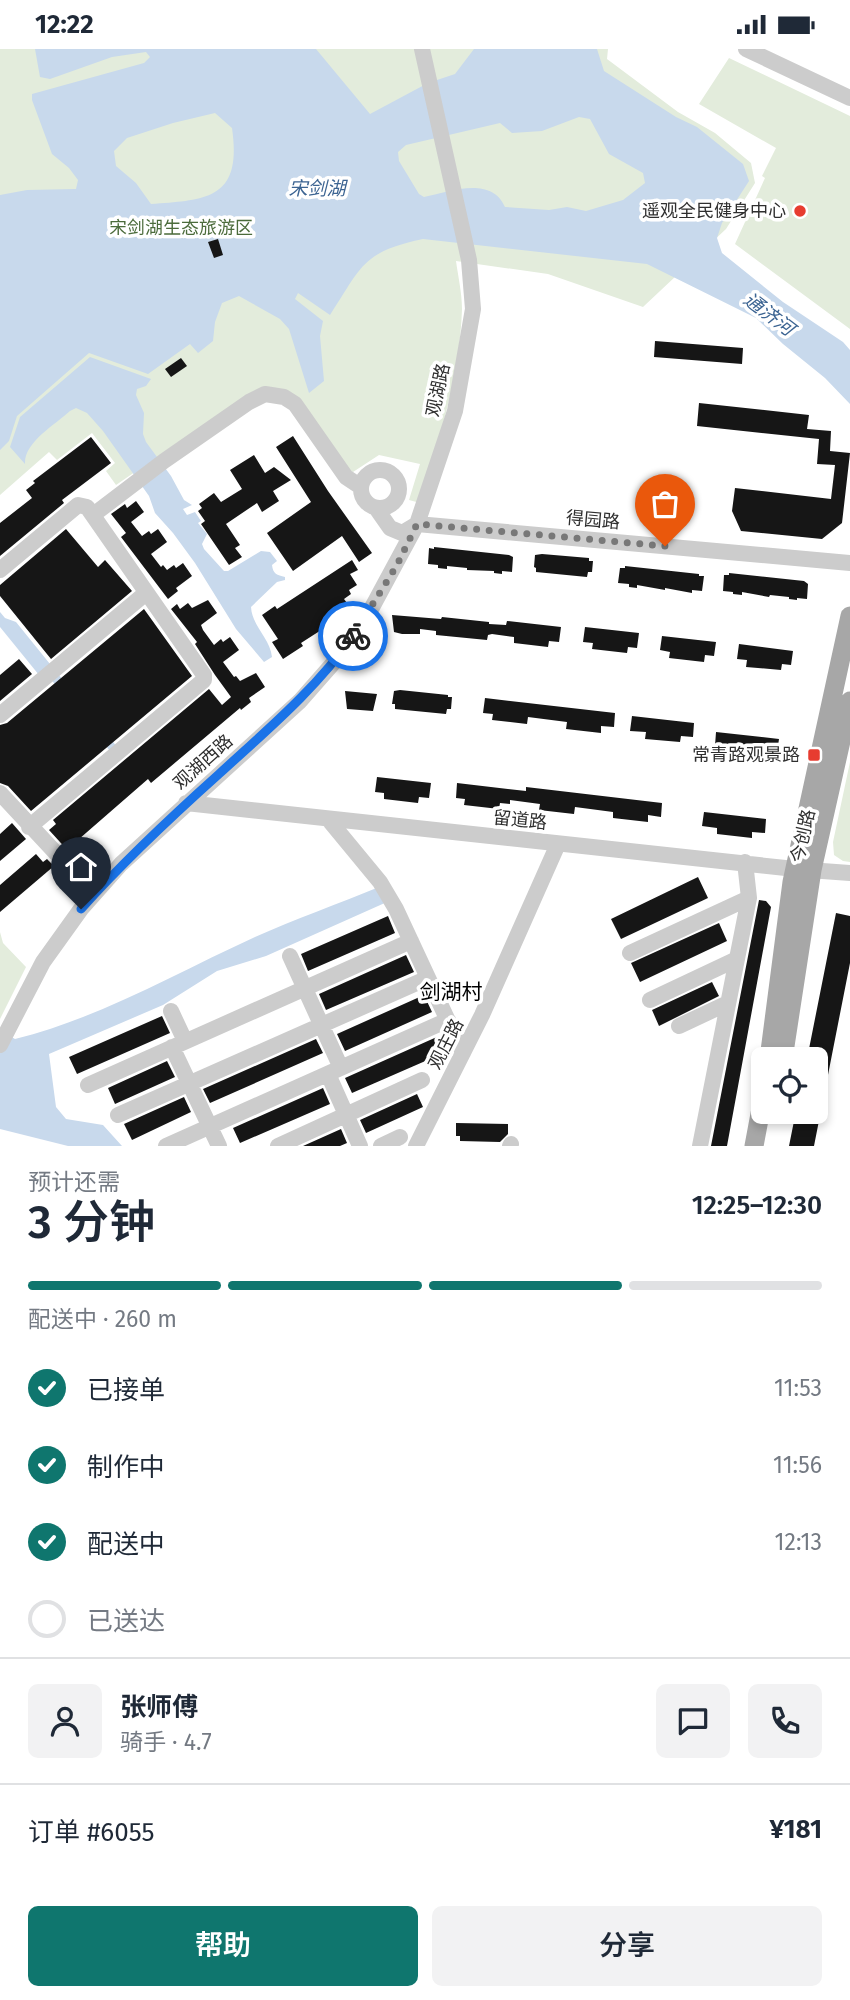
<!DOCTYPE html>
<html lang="zh">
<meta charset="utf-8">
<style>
:root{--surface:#fff;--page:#f2f2f3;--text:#1f2937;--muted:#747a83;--line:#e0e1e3;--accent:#0f766e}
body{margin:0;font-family:"Fira Sans","Noto Sans SC",sans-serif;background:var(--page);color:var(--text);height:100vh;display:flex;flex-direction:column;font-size:26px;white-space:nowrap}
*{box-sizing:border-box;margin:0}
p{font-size:23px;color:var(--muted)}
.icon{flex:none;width:38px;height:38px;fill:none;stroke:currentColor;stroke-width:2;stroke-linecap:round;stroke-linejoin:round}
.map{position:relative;height:1097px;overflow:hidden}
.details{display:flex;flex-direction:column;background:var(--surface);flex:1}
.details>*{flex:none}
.controls{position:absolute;left:751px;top:998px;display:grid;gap:14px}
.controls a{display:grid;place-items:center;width:77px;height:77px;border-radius:10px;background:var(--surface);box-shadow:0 4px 10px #0003;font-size:35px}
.pin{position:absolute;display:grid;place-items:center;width:60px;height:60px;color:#fff;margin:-72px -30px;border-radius:50% 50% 50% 0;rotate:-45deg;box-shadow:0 0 7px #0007}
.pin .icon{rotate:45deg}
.courier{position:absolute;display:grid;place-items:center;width:70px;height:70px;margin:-35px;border:5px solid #1a73e8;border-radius:50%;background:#fff;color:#222;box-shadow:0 2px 9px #0007}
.headline em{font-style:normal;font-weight:600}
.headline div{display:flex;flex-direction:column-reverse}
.headline{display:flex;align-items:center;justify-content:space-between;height:119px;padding:0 28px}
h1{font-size:46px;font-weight:600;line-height:52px}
.bar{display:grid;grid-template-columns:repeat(4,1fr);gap:10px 7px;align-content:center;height:84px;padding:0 28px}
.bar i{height:9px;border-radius:5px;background:var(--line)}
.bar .current{background:var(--accent)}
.bar p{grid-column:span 4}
.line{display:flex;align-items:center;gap:18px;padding:0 28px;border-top:2px solid var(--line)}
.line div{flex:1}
.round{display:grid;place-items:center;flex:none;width:74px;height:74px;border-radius:10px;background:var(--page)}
ol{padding:0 28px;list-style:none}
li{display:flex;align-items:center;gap:21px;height:77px}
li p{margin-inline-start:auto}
li .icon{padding:7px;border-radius:50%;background:var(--accent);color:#fff;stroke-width:4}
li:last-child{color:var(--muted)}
li i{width:38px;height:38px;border:4px solid var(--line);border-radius:50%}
.primary-button{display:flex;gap:14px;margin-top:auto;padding:14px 28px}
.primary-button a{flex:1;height:80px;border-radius:10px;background:var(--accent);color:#fff;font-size:28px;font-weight:600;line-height:80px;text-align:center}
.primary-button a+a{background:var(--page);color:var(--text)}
.status{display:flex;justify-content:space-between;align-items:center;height:49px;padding:0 35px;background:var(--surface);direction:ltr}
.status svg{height:19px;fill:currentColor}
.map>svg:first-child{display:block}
</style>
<div class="status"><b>12:22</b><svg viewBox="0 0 49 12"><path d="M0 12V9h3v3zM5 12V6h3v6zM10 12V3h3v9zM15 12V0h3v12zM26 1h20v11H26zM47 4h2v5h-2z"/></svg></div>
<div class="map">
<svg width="850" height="1097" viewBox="0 0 850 1097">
<rect width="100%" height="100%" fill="#fff"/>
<path fill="#e3ecdc" d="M0,0H608L607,10L678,63L715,84L751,114L755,134L726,180L643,258L548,225L456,212C458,227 462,244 462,260C460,326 439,391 420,454L409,451L420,415L379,406L353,423L348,421L284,340L180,392L116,436L106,422L115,414L92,384L57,411L49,403L0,446Z
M729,9L850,67V280L735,195L765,129L762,127L776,99L699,55Z
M850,713V813L843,812L834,806L833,793Z
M0,883L3,894L26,918L0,970Z"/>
<path fill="#c8d9ec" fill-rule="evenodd" d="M35,0H316L370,65L428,34L455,25L474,0H597L604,22L676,68L697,78L743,115L749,132L722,174L717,189L722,204L783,253L843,293L850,301V355L825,329L783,295L756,269L647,215L423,190C362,203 362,217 330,266L298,244L295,250L323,272L320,287L324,332L309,344L289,280L280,270L239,247L222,254L215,273L213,292L198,304L190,295L148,325L89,304L17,367L9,392L0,401V146L27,141L76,140L78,131L69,119L52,105L32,51V45L144,14L150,8L146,3L112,8L50,30L40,28ZM215,64L232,79C242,149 209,151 151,155L136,134L116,117L114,102L127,89L173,74ZM579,68L590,70L609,105L643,124L645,134L623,151L586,162L567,158L549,161L505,158C491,126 449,143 424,148L419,145L399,112L398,103L406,96L500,74L512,84L542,82Z
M90,308L151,330L146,337L137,340L136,346L144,364L143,385L146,393L171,427L184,451L192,456L183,460L187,466L195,463L201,472L198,474L207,485L202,495L204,500L224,522H228L261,502L270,503L277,512L272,516C273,525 277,526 285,528V531L277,533L251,558C252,577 270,589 272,608L264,613L236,580L195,514L173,484L155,464L149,447L103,382L87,364L76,359L70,362C55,376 24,393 25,415L10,398L20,368Z
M0,563L5,569L16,573L122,704L115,708L44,622L39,626L0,578Z
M379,838L387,853L266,907L217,922L163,956L49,1005L56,1058L66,1070L103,1076L122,1097H68L0,1080V981L15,990C100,969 176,924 255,888C295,870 338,855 379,838Z"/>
<path fill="#161616" d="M218,190L223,206L214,209L208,193Z
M655,292L743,299L742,315L654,308Z
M181,309L187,317L171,328L165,320Z
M699,354L809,366L807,380L831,382L830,402L850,404L842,474L822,490L741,482L732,462L735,439L831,450L835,416L817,415L819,390L697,377Z
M293,387L328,442L372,504L359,513L342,487L293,522L267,484L311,453L276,398Z
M91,388L111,414L62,451L64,454L0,507V474L32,449L26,441L35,434L33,432Z
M254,406L265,424L274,418L291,431L273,442L279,452L262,463L257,454L226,475L240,496L235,499L242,508L229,516L201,475L205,472L198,462L202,459L199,455L214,444L221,453L242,440L230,421Z
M136,452L144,463L131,473L142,487L149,482L151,485L158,480L167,493L151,505L161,518L163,516L167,521L174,516L176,519L183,514L192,527L176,539L178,542L168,550L121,488L126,484L111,465L125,455L127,459Z
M66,480L98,518L105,511L132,542L51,610L0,547V536Z
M434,498L509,506L513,508L512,523L502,522V525L494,524V522L467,521V519L447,517V520L438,519V516L428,515L429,499L434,500Z
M542,505L589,509V512H593L592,523H588L587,528L536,523V519L534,518L535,506Z
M352,511L358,521L350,525L357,536L349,541L351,545L344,550L347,554L344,557L346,560L327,573L329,576L301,594L303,597L283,610L272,593L278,590L262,566L275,557L277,560Z
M625,517L699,525V527H704L702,542L692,541V544L665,539V541L637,536V539L629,538V535L618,534L620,519H625Z
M729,524L804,532L808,535L807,550L797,549V551L789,550V548L770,546L769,548L742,543V546L733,545V543L723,542L724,526H729Z
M208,551L217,564L201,576L203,581L214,596L221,590L223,593L230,588L239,601L223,613L234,628L236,627L240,632L256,624L265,638L249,649L251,653L241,661L240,659L151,734L148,730L71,797L74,801L70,804L49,781L56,775L53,771L209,640L222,656L231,648L215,626L195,595L197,593L171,560L177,555L180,560L188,554L192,559Z
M144,560L192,627L31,762L8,737L0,734V676L7,674Z
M392,566L441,570L442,568L489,573V575L506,576L507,572L561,578L559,593L549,592L548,598L514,594V588L492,585L488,586L487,591L436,586V582L420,580V585H402L394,583Z
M585,578L639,584L637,599L628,598L627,604L592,600L593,594L583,593Z
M662,587L716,593L714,607L705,606L704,613L669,609L670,603L660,601Z
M739,595L793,602L791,616L782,615L781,621L746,618L747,611L737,610Z
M19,610L32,625L0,652V626Z
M400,641L448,646V648H452L451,660H447L446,665L395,660V655H392L394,642Z
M345,642L377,645L373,662L347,660Z
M485,649L615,664L614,678L601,677V684L566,680L567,673L528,668L527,675L492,671L493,665L483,664Z
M632,667L694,674L693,688L681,687L680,693L645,690L646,683L630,682Z
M716,683L779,690L777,704L765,703L764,709L729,705L730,699L715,697Z
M377,728L431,734L429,749L419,748L418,754L384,750V744L375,743Z
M457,734L526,742V738L662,754L661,768L648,766V773L613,769V763L575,758L574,765L539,761L540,755L510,751V755L500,754L499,760L464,756L465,750L456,749Z
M704,763L766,770L765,784L752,783V789L717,785V779L702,777Z
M12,774L26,790L0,812V785Z
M36,805L43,813L47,810L54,817L0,863V836Z
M698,828L708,849L621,890L611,870Z
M759,851L766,852L771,858L727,1097H711Z
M836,864L850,867V914L814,1097H789L796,1062H816V1010H807Z
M388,867L395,884L308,922L301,905Z
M719,874L727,892L640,933L631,914Z
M406,906L414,923L326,961L319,945Z
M712,933L719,947L659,977L652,961Z
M424,946L432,963L345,1002L337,985Z
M162,967L170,984L77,1025L69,1008Z
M439,987L446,1003L352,1044L345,1029Z
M316,990L323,1004L210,1054L203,1040Z
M167,1012L175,1028L115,1055L108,1039Z
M323,1039L330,1055L240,1094L233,1079Z
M417,1045L423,1058L366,1084L360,1071Z
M184,1048L191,1063L132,1091L124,1075Z
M456,1074L508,1075V1085L500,1093L460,1092V1087H456Z
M341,1080L347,1094L340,1097H303Z"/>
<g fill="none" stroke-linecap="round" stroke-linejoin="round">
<path stroke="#ccc" stroke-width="16" d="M746,0L850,49
M361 440a19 19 0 1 1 38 0a19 19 0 1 1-38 0Z
M376,459L390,479L402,484L417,475
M93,466L164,412L249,353L265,345L284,348L295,355L346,428L361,438
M417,475L850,514
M0,521L78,456L87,458L204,626V631L29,778
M0,666L146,544
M0,744L94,845
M186,754L795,820L850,824
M328,770L380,833L396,860L463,1004
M630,904L749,849
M290,907L341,1019
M650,951L737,910
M171,962L185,992
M679,977L728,954
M0,996L43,913L81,860L121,815L300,652L336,611L369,564L417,475L455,362L473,260L469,211L422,0
M172,998L219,1097
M328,1025L360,1097
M88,1036L411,892
M118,1066L428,929
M166,1097L448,971
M278,1097L422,1031
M381,1097L400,1088
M416,1097L482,966L558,795
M510,1097L511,1095
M700,1097L749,849L745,813"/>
<path stroke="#a7a7a7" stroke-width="19" d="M769,1010L792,833L850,567
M783,1010L812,821L850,652
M754,1097L763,1049"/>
</g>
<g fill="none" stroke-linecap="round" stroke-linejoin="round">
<path stroke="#787878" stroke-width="7" stroke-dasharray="0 12.6" d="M353,587L397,516L417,475L665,497"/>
<path stroke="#1a73e8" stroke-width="9" d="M81,860C124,812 171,768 219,725C267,681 316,640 353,587"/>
</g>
<g fill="#e73c30" stroke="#fff" stroke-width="2.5">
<circle cx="800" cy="162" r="7"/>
<rect x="807" y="699" width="14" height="14" rx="3.5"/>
</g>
<g text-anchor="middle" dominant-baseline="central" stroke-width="7" stroke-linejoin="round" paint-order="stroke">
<g font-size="18" fill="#2f2f2f" stroke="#fff" text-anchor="end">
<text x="786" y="162">遥观全民健身中心</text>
<text x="800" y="706">常青路观景路</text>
</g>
<g font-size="18" fill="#4b6b3b" stroke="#fff">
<text x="181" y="179">宋剑湖生态旅游区</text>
</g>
<g font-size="18" fill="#2f2f2f" stroke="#fff">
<text transform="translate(438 341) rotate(-78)">观湖路</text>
<text transform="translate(593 471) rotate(5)">得园路</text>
<text transform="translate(203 713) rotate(-42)">观湖西路</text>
<text transform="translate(520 771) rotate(6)">留道路</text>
<text transform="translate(803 787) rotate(-77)">今创路</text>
<text transform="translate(446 995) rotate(-63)">观庄路</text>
</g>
<g font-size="19" font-style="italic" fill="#3c6492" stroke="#fff">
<text x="317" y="139">宋剑湖</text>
<text transform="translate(769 265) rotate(37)">通济河</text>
</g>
<g font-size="21" fill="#000" stroke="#fff">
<text x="451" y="943">剑湖村</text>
</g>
</g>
</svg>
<div class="controls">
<a><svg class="icon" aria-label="locate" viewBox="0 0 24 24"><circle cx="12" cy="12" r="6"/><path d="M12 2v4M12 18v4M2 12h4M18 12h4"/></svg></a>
</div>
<div class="pin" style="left:665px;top:497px;background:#ea580c"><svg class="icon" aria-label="bag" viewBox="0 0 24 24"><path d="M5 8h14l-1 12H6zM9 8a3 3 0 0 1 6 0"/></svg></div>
<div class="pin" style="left:81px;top:860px;background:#1f2937"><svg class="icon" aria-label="home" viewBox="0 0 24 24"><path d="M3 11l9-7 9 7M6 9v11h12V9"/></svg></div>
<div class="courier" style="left:353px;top:587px"><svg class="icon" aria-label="bike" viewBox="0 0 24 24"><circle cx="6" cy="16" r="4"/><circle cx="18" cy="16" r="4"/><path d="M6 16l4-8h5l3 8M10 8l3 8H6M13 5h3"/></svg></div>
</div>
<section class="details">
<div class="headline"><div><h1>3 分钟</h1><p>预计还需</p></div><em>12:25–12:30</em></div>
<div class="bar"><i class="current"></i><i class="current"></i><i class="current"></i><i></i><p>配送中 · 260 m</p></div>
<ol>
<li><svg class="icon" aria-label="check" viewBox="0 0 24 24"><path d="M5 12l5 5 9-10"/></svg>已接单<p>11:53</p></li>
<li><svg class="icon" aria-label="check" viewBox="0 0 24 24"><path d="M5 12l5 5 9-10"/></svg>制作中<p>11:56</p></li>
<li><svg class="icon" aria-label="check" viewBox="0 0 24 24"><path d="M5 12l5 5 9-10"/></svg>配送中<p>12:13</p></li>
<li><i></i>已送达</li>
</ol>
<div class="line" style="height:126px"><a class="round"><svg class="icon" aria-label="person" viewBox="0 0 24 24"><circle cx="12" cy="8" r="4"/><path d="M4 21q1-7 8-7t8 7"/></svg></a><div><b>张师傅</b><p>骑手 · 4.7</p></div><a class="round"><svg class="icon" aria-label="chat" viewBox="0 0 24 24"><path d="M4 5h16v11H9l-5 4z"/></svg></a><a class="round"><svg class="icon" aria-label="phone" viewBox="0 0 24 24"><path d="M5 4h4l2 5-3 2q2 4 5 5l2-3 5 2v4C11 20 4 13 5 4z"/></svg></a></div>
<div class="line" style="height:91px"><div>订单 #6055</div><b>¥181</b></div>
<div class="primary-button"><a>帮助</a><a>分享</a></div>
</section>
